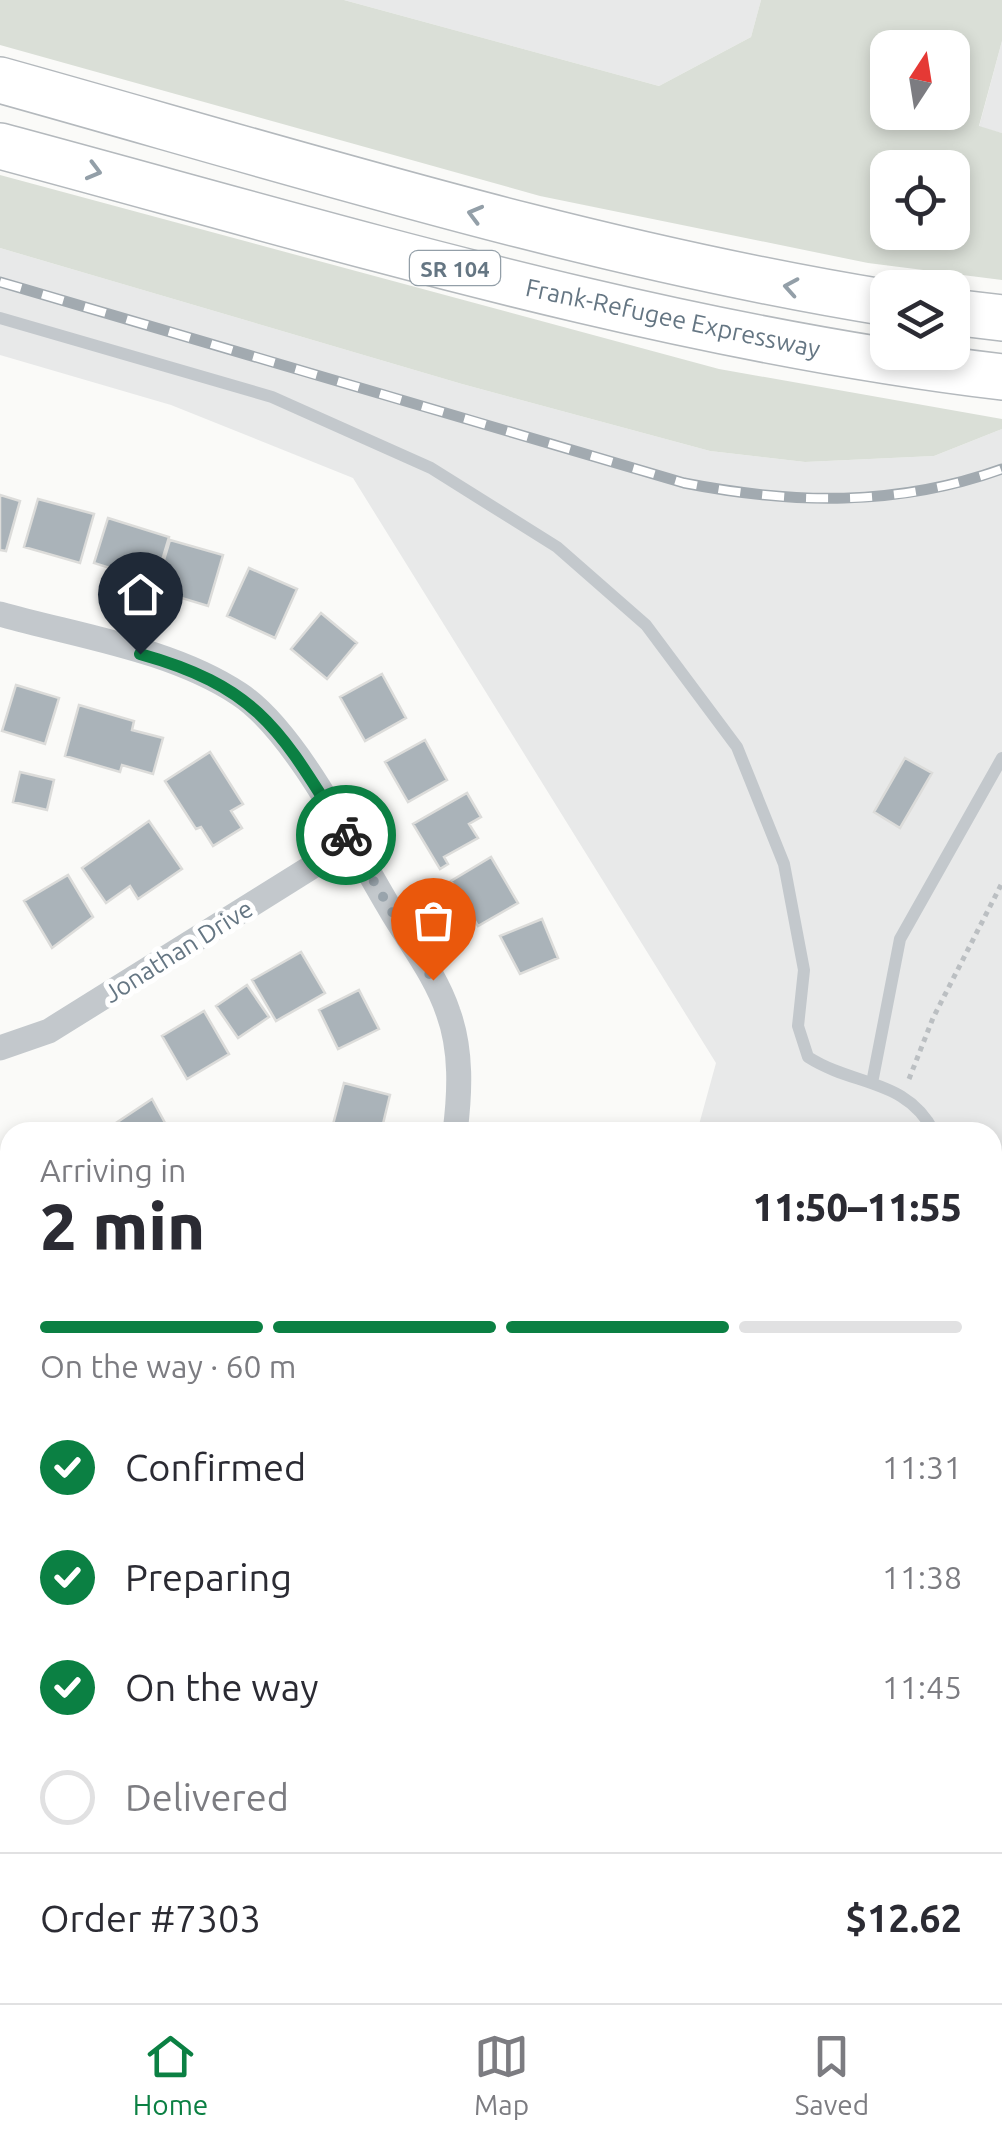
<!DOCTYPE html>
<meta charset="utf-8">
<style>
:root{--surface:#fff;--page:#f7f7f7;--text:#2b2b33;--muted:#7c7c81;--line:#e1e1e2;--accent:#0b8043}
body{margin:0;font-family:Ubuntu,sans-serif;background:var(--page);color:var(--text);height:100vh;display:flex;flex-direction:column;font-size:38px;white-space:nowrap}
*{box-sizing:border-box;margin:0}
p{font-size:32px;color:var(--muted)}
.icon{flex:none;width:55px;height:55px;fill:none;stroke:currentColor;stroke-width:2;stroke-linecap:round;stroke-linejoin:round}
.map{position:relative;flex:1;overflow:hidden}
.panel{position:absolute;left:0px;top:1122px;width:1002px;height:882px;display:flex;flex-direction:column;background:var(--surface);border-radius:30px 30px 0 0;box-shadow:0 5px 15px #0003}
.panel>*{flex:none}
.needle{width:65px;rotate:12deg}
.buttons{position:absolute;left:870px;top:30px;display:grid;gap:20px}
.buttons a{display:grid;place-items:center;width:100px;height:100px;border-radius:20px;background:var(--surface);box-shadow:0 5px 15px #0003;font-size:50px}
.pin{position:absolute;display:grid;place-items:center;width:85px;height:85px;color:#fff;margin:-102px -42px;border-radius:50% 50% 50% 0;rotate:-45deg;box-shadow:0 0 10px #0007}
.pin .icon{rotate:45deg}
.courier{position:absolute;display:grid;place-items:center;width:100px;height:100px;margin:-50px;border:8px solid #0b8043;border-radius:50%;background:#fff;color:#222;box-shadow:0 2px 12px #0007}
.head em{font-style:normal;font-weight:800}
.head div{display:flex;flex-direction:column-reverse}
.head{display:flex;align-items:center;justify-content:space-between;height:170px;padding:0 40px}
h1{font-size:65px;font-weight:800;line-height:75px}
.bar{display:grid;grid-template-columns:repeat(4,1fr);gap:15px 10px;align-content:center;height:120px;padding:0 40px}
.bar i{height:12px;border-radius:8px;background:var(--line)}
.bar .current{background:var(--accent)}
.bar p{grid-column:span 4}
.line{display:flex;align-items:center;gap:25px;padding:0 40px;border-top:2px solid var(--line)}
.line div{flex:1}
ol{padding:0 40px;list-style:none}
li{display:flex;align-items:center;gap:30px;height:110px}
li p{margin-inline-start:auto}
li .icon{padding:10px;border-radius:50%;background:var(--accent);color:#fff;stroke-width:4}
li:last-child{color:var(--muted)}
li i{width:55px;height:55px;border:5px solid var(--line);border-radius:50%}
.menu{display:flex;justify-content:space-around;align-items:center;height:140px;border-top:2px solid var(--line);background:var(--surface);font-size:28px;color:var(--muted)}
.menu a{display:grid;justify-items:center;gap:5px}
.menu .current{color:var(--accent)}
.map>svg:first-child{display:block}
</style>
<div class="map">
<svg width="1002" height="2003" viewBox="0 0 1002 2003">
<rect width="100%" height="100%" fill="#fafaf8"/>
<path fill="#e8e9e9" d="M344,0H761L751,37L659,86Z
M1002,41V133L979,127Z
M0,248L462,384L710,451L805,462L934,456L1002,429V2003H457L459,1995H992V1132H697L716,1063L353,478L171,405L0,355Z"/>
<path fill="#dadfd7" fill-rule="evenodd" d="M0,0H344L659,86L751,37L761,0H1002V41L979,126L1002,133V280L868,263L540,196L0,45ZM888,48H952V112H888ZM888,168H952V232H888Z
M0,175L719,369L1002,419V429L934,456L805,462L710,451L462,384L0,248Z"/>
<path fill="#aab3b9" stroke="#dcdcda" stroke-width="2.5" d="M0,495L20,501L6,551L0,550Z
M38,499L94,514L80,563L24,547Z
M108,518L169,537L157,577L140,571L138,577L94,563Z
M170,540L223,555L208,606L155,590Z
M249,568L297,589L275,638L227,616Z
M321,613L357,643L327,679L291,649Z
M382,674L406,718L365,741L340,697Z
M16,685L59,698L45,744L2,731Z
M79,705L134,721L132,730L163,738L153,774L122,765L120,772L65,756Z
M425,740L447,780L408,802L385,762Z
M210,752L243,804L231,811L242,828L213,846L201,827L196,829L165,781Z
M905,758L932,773L900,828L874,812Z
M20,772L54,780L47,810L13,802Z
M467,793L481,817L469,824L478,838L444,857L448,864L440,869L413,824Z
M149,821L182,869L138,899L130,886L106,903L82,868Z
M491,857L518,903L478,926L451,881Z
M68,875L93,917L52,948L24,901Z
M542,919L558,958L520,974L500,936Z
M301,952L325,993L276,1021L252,980Z
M247,985L269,1017L238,1038L216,1006Z
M359,990L379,1029L338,1049L319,1010Z
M204,1011L229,1054L187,1079L162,1036Z
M344,1083L390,1095L381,1132H331Z
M152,1099L170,1132H117L113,1125Z
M5,1185H10V1227H4Z
M9,1609H10V1653L0,1651V1610Z
M0,1836L10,1838V1886L0,1884Z
M676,1995H820L818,2003H673Z"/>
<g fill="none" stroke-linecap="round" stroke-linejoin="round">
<defs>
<path id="motorway" d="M0,80C294,162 586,254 888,303
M0,146C332,235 660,336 1002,377
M952,312L1002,318"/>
</defs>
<use href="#motorway" stroke="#b4b9bd" stroke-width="48"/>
<path stroke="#bbbfc2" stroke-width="5" stroke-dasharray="5 5" stroke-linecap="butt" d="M909,1079L933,1018L1002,883
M992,1757L1002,1724
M922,2003L924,1995"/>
<path stroke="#c3c8cc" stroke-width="12" d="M0,318L272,397L431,468L557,547L646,625L737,747L784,864L804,970L798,1026L808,1057C855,1087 906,1078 934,1132
M872,1083L900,939L1002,758
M834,1995L837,2003
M647,2003L648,1995"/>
<path stroke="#c3c8cc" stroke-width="25" d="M0,614C77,636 171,649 239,694C296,731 355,851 392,912C411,944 436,976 448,1012C462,1050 460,1093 455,1132
M0,1048L49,1031L350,843
M0,1533L10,1536
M0,1955L10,1958"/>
<use href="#motorway" stroke="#fff" stroke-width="45"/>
<defs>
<path id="rail" d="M0,282L684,483C792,504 897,507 1002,469
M992,1832L1002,1798
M992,1928L1002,1895
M944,2003L947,1995
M971,2003L974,1995"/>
</defs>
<use href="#rail" stroke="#a2aab0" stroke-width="11"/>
<use href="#rail" stroke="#fff" stroke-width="8" stroke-dasharray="22" stroke-linecap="butt"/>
</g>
<defs><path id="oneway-chevron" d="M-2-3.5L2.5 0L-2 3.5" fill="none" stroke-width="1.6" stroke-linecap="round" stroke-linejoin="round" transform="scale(2.5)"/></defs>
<g stroke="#939fa8">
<use href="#oneway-chevron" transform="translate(94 171) rotate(15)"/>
<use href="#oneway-chevron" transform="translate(475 214) rotate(-165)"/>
<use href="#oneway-chevron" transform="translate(791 287) rotate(-170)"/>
</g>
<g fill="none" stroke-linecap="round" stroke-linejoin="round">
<path stroke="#99a4ac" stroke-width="10" stroke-dasharray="0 18" d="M346,835L433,980"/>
<path stroke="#0b8043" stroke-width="12" d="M140,654C262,688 282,734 346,835"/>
</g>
<g text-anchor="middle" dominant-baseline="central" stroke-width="10" stroke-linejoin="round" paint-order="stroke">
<rect fill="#fff" stroke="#939fa8" stroke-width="2.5" x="410" y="251" width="90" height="34" rx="8"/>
<g font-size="22" font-weight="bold" fill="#657683">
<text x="455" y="268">SR 104</text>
</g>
<g font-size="25" fill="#657683" stroke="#fff">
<text transform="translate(673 318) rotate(12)">Frank-Refugee Expressway</text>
<text transform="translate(178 951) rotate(-32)">Jonathan Drive</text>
</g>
</g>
</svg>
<div class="buttons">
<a><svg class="needle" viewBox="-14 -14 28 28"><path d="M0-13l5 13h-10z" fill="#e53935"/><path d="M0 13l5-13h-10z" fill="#7c7c81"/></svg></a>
<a><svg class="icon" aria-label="locate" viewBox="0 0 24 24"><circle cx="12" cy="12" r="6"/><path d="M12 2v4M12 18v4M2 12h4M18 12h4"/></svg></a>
<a><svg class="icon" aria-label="layers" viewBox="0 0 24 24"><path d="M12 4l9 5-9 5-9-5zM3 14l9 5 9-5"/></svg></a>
</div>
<div class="pin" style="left:433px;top:980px;background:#ea580c"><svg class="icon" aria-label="bag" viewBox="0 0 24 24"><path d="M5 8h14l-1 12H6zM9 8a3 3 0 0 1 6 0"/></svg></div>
<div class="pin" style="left:140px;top:654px;background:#1f2937"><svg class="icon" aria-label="home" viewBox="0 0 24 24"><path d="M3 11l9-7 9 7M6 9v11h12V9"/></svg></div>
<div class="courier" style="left:346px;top:835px"><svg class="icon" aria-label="bike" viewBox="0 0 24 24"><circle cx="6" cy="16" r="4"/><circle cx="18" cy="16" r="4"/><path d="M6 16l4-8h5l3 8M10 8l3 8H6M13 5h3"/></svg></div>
<section class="panel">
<div class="head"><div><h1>2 min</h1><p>Arriving in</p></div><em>11:50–11:55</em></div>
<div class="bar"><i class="current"></i><i class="current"></i><i class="current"></i><i></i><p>On the way · 60 m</p></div>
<ol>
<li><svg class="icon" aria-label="check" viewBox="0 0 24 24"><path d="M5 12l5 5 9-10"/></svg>Confirmed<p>11:31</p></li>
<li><svg class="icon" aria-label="check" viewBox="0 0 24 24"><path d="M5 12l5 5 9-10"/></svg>Preparing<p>11:38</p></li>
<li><svg class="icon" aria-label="check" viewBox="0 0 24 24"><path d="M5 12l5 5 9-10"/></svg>On the way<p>11:45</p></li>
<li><i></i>Delivered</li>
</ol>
<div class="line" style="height:130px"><div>Order #7303</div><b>$12.62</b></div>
</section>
</div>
<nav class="menu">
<a class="current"><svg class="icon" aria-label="home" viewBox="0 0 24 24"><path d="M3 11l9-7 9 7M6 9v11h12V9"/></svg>Home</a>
<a><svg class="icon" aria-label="map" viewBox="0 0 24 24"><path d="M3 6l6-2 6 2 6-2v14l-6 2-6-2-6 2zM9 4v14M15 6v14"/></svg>Map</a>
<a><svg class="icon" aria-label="saved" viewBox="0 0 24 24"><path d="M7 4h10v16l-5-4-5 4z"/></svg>Saved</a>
</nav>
